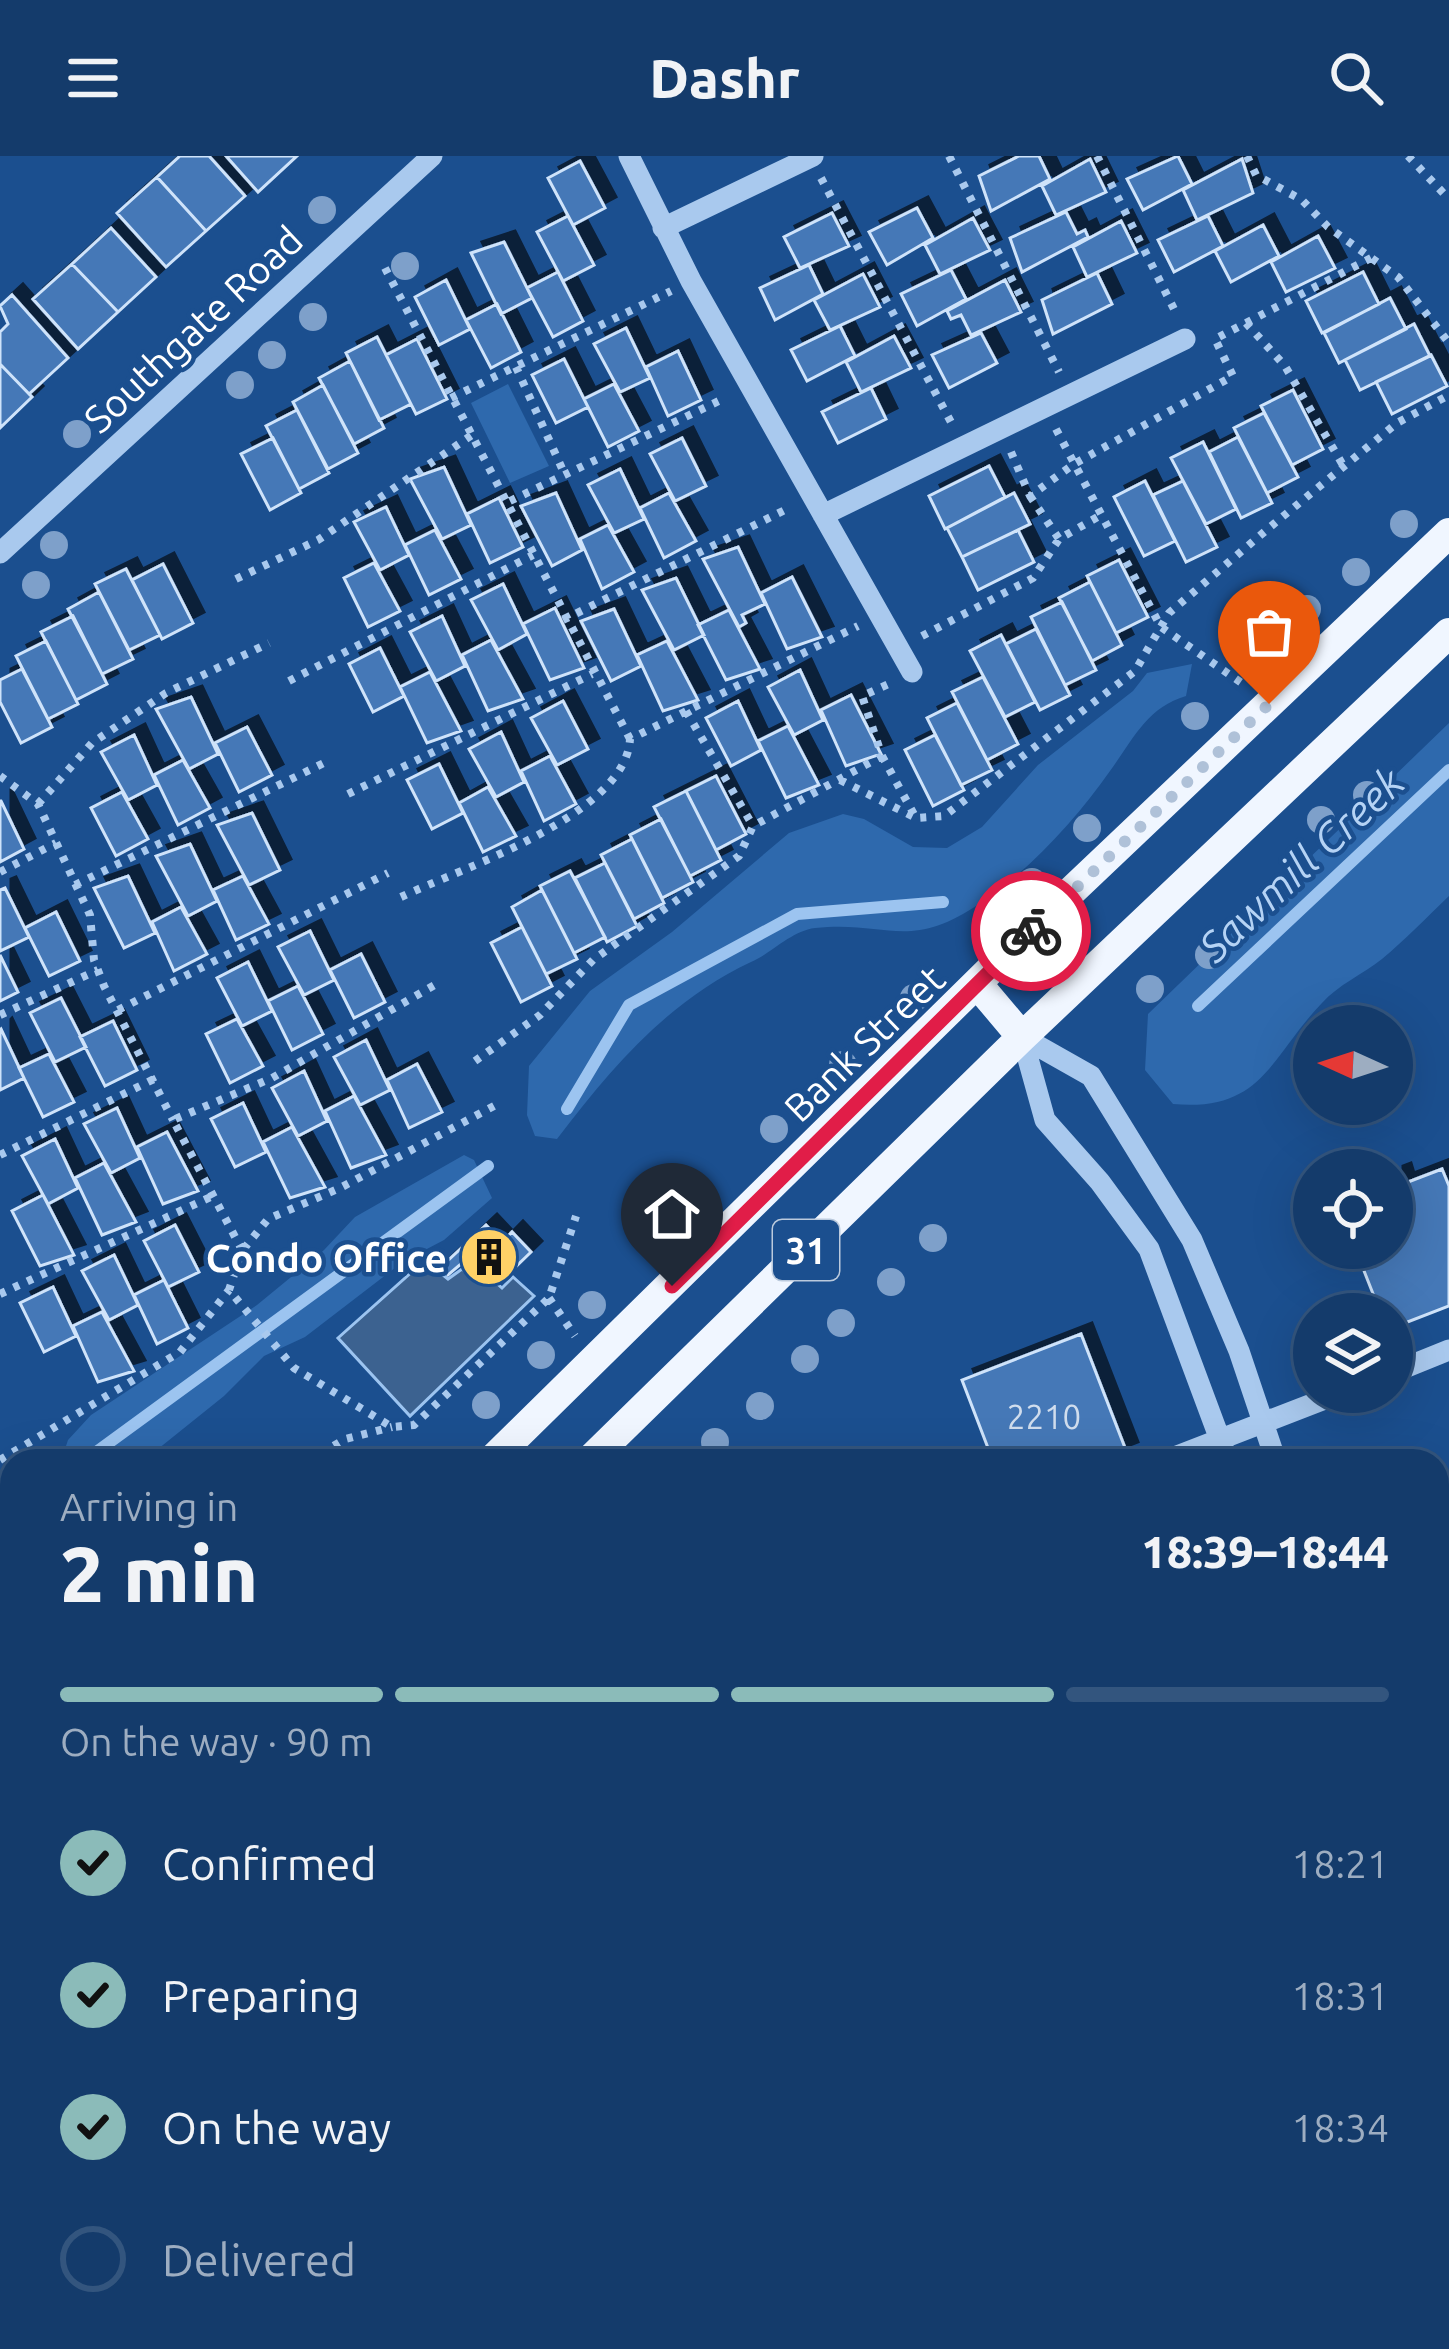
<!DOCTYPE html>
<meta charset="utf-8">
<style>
:root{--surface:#143b6b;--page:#1d4271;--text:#f1f3f6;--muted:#9dadc1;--line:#33557e;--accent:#8bbbb9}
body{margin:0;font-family:Ubuntu,sans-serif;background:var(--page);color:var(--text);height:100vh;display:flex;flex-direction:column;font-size:45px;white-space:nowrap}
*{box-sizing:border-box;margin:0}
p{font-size:39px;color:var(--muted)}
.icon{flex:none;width:66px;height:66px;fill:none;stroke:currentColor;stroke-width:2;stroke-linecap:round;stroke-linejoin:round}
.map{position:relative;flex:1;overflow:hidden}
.drawer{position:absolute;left:0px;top:1293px;width:1449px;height:900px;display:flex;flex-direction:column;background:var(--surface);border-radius:36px 36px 0 0;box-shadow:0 12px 48px #0002,0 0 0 3px var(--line)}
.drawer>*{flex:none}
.needle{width:78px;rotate:273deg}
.fabs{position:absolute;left:1293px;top:849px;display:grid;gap:24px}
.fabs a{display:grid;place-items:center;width:120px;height:120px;border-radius:50%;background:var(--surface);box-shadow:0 12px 48px #0002,0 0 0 3px var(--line);font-size:60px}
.pin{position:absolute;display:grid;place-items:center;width:102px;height:102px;color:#fff;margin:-123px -51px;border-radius:50% 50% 50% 0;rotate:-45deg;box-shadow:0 0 12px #0007}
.pin .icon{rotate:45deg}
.courier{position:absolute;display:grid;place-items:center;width:120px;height:120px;margin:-60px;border:9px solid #e11d48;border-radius:50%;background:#fff;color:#222;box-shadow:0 3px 15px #0007}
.headline em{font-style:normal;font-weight:800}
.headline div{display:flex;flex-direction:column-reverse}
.headline{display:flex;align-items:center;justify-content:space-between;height:204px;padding:0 60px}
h1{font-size:78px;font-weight:800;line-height:90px}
.bar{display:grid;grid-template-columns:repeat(4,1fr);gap:18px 12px;align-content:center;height:144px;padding:0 60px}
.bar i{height:15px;border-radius:9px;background:var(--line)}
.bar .on{background:var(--accent)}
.bar p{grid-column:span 4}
ol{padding:0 60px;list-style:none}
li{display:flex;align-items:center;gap:36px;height:132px}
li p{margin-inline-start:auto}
li .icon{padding:12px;border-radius:50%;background:var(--accent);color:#111;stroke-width:4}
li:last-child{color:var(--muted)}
li i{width:66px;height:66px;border:6px solid var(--line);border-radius:50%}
header{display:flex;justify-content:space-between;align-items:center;height:156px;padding:0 60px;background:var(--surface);font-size:54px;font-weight:800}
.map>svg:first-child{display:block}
</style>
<header><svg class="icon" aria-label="menu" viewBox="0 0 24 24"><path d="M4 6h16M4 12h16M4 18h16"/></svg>Dashr<svg class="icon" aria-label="search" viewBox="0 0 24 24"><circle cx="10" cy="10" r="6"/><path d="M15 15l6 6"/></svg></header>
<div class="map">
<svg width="1449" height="2193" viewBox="0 0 1449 2193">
<defs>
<filter id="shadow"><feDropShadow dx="11" dy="-11" stdDeviation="0" flood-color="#0009"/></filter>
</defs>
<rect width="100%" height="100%" fill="#1b4f8f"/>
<path fill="#2e69ad" d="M508,228L549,310L510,327L471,247Z
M1192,508L1186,540C1147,551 1132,585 1110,615C1077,662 1030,714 982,746C908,797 888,764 815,772C791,775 772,797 751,806C668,845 612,911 557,983L535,980L527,959L529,910L590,835L672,776L789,677L843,658L864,663L913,691L947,692L982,671L1038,609L1133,535L1147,517Z
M1449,567V740C1427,761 1405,784 1382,803C1363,818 1338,829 1322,847C1270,901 1263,956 1173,948L1145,914L1148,858Z
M464,999L474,1004L492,1042L444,1084L404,1105L305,1181L264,1200L224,1240L153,1297L131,1294L117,1305H61L68,1284L91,1259L257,1149L324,1094L355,1061Z"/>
<path fill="#3c6290" stroke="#9cc4f0" stroke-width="3" d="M462,1113L474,1122L482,1114L502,1132L513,1121L534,1140L410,1260L338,1182L413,1115L437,1114L448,1123Z"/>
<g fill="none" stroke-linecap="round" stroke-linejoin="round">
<path stroke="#9cc4f0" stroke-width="12" d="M1198,850L1449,614
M567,953L629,849L797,758L943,746
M84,1305L488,1010"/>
</g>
<path fill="#4478b7" stroke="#cfe3fa" stroke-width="3" filter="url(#shadow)" d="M180,0H209L245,40L206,75L157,21Z
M226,0H297L258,36Z
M1019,0H1039L1050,23L991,55L979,20Z
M1178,0L1192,28L1143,54L1127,23Z
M1090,3L1106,36L1056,59L1042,30Z
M1242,3L1253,37L1197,64L1183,34Z
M580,5L605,52L573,69L548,22Z
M157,21L206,75L166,111L117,57Z
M917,52L933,82L887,109L869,76Z
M1066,56L1077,78L1085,74L1088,81L1022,116L1010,82Z
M832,57L849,90L800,112L784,81Z
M568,60L594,109L563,125L537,76Z
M1208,60L1223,90L1174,116L1158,84Z
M973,62L990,94L940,118L925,89Z
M1121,65L1137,97L1087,121L1073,91Z
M1263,69L1279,100L1231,126L1215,95Z
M111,72L156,121L118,156L72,108Z
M1318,80L1335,112L1286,136L1271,106Z
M504,86L532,142L501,158L471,97Z
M72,108L118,156L78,193L33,143Z
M809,109L823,138L775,164L760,132Z
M951,114L966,143L917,170L901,138Z
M558,116L583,165L553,181L527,132Z
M1363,116L1379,148L1322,177L1306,145Z
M1097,117L1112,148L1053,178L1042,144Z
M863,118L880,151L830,174L814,144Z
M446,124L470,173L439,189L415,141Z
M1005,124L1021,156L971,179L961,159L951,163L947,155Z
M12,139L68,202L29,238L0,208V176L8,168L0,150Z
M1390,142L1406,173L1339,207L1324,177Z
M497,148L521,196L491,212L466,164Z
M1414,168L1430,200L1360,234L1345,204Z
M840,170L855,200L807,225L791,194Z
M626,172L650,222L620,236L594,188Z
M981,177L997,207L949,232L932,199Z
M894,180L911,212L861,236L846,206Z
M377,181L411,248L379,264L346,197Z
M417,183L447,243L416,258L386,199Z
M678,195L701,244L668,260L646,211Z
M1431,199L1447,230L1392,258L1376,226Z
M564,203L588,251L556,267L532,219Z
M350,205L384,272L354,288L319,222Z
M0,208L32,241L0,272Z
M614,228L639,275L608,291L584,243Z
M323,229L358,297L328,313L293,246Z
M871,232L886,263L838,287L822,256Z
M1293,234L1323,293L1292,309L1261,250Z
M297,254L329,317L299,333L266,270Z
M1264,257L1298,321L1267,337L1234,272Z
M1238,281L1272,347L1241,362L1209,296Z
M273,282L301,337L270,354L241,298Z
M682,282L706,330L675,345L650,298Z
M1203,286L1236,353L1206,368L1171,302Z
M989,310L1005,341L945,373L929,340Z
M444,311L471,369L442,383L410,323Z
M620,313L644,363L614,377L588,329Z
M1145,325L1175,385L1144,400L1114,341Z
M1183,325L1217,391L1186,406L1153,339Z
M556,337L582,394L552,410L521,350Z
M669,337L696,385L664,402L640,352Z
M1014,337L1030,368L962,401L947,372Z
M499,342L523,391L490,407L467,358Z
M386,351L409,399L380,414L354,366Z
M608,369L634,416L602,433L580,383Z
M435,374L461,423L429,439L405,389Z
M1018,374L1034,406L978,434L962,401Z
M738,391L765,448L742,459L746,467L739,471L703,403Z
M1119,404L1148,461L1116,477L1087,420Z
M374,407L400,455L368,471L344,422Z
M163,408L193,467L162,483L132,424Z
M126,413L160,479L129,494L95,428Z
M792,421L822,481L787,493L761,437Z
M676,422L704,479L674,494L642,434Z
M1090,426L1122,489L1092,505L1059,442Z
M503,428L527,478L498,494L471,444Z
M99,436L133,503L102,518L68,453Z
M1062,446L1096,514L1065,529L1031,461Z
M555,452L584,512L550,524L523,468Z
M614,453L641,510L611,525L581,465Z
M729,454L760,513L726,524L698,469Z
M73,460L107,528L76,544L41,476Z
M442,460L465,510L436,525L410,476Z
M1036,473L1070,539L1040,554L1006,488Z
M1001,479L1035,546L1005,561L970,495Z
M491,484L523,543L488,555L462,499Z
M46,485L78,548L48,563L16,500Z
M667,485L698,544L663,555L637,499Z
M380,492L404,540L373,556L349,508Z
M22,513L52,571L21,587L0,546V524Z
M800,514L823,564L794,579L768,531Z
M430,516L461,575L427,587L400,531Z
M983,521L1018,588L987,604L952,536Z
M851,539L881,598L846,610L821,554Z
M191,541L218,598L189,613L156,553Z
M563,545L588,593L557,609L531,562Z
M738,545L761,594L731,610L706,562Z
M957,547L992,614L961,629L927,562Z
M788,570L819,629L786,642L758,585Z
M247,571L272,619L239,636L215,587Z
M501,576L524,626L496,641L469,593Z
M134,579L157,629L128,644L101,596Z
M935,579L964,634L933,650L905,594Z
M550,600L576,648L544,665L521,615Z
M183,604L210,652L178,669L154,619Z
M439,608L463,657L432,673L407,624Z
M716,620L746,678L716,694L686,635Z
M488,631L516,680L483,696L459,647Z
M686,635L721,704L690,720L654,651Z
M122,636L148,683L116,700L91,652Z
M1,645L24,693L0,706V645Z
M252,657L280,714L249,729L217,669Z
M661,663L693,726L662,742L630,679Z
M632,683L664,747L634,763L601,699Z
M190,688L217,745L188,760L156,700Z
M605,707L637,770L607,786L575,722Z
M570,715L605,781L574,797L540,730Z
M128,720L155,777L124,792L94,732Z
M243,720L269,768L236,784L213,734Z
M5,732L29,781L0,795V734Z
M542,734L577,803L546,818L512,751Z
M181,751L207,798L174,815L152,766Z
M56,756L80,805L49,820L25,772Z
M522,771L552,830L521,846L491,787Z
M310,775L334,824L304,839L278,791Z
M361,798L385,846L354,862L330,814Z
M0,799L18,836L0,845Z
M248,806L272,855L242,870L217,822Z
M298,830L323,878L292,894L268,845Z
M61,842L86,891L55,906L30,857Z
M237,863L263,910L230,927L206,878Z
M113,865L137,914L105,930L80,881Z
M1,873L24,922L0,934V874Z
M366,884L390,934L360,949L334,901Z
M49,898L74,946L43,961L19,912Z
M417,908L442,956L409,972L387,924Z
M304,915L327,965L298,980L272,932Z
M354,940L386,999L351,1012L325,955Z
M243,947L266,996L235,1011L211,963Z
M117,952L140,1002L111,1017L84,968Z
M292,971L325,1031L290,1042L263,986Z
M167,976L198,1035L163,1048L137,991Z
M55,983L78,1032L48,1048L22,1000Z
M104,1007L136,1066L102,1079L75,1022Z
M1442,1013L1449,1030V1150L1392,1172V1158H1381L1355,1092H1392V1021L1400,1018L1403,1028Z
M43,1039L74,1099L40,1110L12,1055Z
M175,1069L199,1116L168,1131L144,1085Z
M486,1069L502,1086L512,1076L531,1096L500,1126L482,1108L472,1117L462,1107L448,1119L441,1111Z
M114,1099L138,1149L109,1164L82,1115Z
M164,1124L188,1172L157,1188L134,1139Z
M53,1131L76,1180L44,1196L20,1147Z
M102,1156L134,1215L98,1226L73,1170Z
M1081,1178L1127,1297L1106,1305H993L962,1224Z
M1449,1685V1977L1437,1981V1690Z
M283,2181L287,2193H160L186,2181Z
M283,2181H575L580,2193H287Z
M694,2181H1051L1019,2193H698Z"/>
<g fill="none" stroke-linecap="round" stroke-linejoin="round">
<path stroke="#a9c9ee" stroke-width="8" stroke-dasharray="6 9" stroke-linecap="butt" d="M949,0L1059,216
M1097,0L1177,159
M1247,0L1256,19L1302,44L1328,71L1398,121L1449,187
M1408,0L1449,43
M821,22L952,268
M385,112L630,583
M1246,167L1285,210L1344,311
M516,211L565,319
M451,242L671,135
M1056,273L1161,471L1246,530
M1011,296L1030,340L1074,308L1233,220L1215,183L1371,102
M1030,340L1059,383
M510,345L725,242
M236,423L318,384L472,279
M563,464L789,352
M922,480L1033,422L1059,383L1101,359
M289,525L533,399
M686,555L753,670
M882,600L916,662L944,660L1135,515L1169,457L1270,371L1397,267L1449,239
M0,620L38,648L90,759L94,804L104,830L173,964
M840,624L914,661
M348,638L592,518
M38,648L92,587L166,537L269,487
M0,716L56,687
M75,729L330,604
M401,741C462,712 626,659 630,583L858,470
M118,854L388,717
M0,859L98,814
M475,905L540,859L593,804L739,700L753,670L882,600L862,540L891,527
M494,950L340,1032L268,1063L242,1095L229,1134L294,1212L392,1271L414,1269L549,1142L576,1060
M0,999L154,923
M242,1094L173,964L272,922L440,826
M0,1138L213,1040
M549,1142L575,1180
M0,1304L180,1196L229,1134
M308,1305L345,1283L392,1271"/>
<path stroke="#a9c9ee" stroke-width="21" d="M629,0L691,125L912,516
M663,72L813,0
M823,359L1185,183
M0,397L432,0
M1022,881L1091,920L1192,1084L1239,1195L1276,1305
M1022,881L1045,964L1100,1026L1149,1093L1228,1305
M1392,1217L1449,1194
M1164,1305L1343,1236
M1437,1613L1449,1606
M0,2192L30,2181"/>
<path stroke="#f0f6ff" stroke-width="30" d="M979,830L1022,881
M491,1305L1040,765L1449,377
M589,1305L1022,881L1449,477
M0,1630L12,1625
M0,1692L12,1687"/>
</g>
<g fill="#7ea0ca">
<circle cx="322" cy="54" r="14"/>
<circle cx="405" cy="110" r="14"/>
<circle cx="313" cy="161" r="14"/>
<circle cx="272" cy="199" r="14"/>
<circle cx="240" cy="229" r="14"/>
<circle cx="77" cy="278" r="14"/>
<circle cx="1404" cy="368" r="14"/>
<circle cx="54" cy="389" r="14"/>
<circle cx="1356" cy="416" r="14"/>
<circle cx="36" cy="429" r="14"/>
<circle cx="1307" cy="453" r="14"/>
<circle cx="1195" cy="560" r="14"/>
<circle cx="1367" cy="639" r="14"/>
<circle cx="1321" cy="664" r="14"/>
<circle cx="1087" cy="672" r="14"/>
<circle cx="1032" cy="726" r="14"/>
<circle cx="1209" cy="799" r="14"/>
<circle cx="1150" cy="833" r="14"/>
<circle cx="914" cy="842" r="14"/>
<circle cx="843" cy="909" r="14"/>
<circle cx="774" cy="973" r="14"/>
<circle cx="933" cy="1082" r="14"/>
<circle cx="891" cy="1126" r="14"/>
<circle cx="592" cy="1149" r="14"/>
<circle cx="841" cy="1167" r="14"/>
<circle cx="541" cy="1199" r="14"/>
<circle cx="805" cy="1203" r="14"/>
<circle cx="486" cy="1249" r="14"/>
<circle cx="760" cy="1250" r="14"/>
<circle cx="715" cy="1286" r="14"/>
</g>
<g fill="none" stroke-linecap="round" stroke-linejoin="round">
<path stroke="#afc1d8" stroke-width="12" stroke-dasharray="0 21.6" d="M1031,775L1269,548"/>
<path stroke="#e11d48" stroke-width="15" d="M672,1130L1031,775"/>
</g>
<defs>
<symbol id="building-disc" viewBox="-11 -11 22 22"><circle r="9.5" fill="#ffd166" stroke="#1b4f8f"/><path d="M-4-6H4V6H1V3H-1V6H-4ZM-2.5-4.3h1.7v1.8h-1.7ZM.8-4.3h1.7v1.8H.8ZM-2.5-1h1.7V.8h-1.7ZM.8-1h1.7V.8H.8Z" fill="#111"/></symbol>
</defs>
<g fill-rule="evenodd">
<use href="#building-disc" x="456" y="1068" width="66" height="66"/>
</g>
<g text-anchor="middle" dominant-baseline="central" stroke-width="9" stroke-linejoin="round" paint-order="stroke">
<g font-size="33" fill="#d0dded">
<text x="1044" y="1260">2210</text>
</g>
<rect fill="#1b4f8f" stroke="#bbcadd" stroke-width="3" x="773" y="1064" width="66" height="60" rx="9"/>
<g font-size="36" font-weight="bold" fill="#fff">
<text x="806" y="1094">31</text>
</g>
<g font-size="39" fill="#fff" stroke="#1b4f8f">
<text transform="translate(193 173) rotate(-43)">Southgate Road</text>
<text transform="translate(864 887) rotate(-44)">Bank Street</text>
</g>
<g font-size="39" font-weight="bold" fill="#fff" stroke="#1b4f8f" text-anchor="end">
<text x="447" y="1101">Condo Office</text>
</g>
<g font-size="42" font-style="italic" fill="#b5d3f5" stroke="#1b4f8f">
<text transform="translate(1301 708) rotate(-43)">Sawmill Creek</text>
</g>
</g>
</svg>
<div class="fabs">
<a><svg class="needle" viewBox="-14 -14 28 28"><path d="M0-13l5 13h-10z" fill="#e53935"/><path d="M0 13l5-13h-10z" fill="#9dadc1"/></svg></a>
<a><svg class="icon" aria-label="locate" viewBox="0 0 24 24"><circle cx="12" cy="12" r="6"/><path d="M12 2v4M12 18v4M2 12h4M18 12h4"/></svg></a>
<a><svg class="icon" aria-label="layers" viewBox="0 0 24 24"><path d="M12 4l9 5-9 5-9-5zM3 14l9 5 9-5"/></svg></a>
</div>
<div class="pin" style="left:1269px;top:548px;background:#ea580c"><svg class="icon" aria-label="bag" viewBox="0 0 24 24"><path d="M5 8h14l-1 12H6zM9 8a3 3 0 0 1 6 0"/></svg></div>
<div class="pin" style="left:672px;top:1130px;background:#1f2937"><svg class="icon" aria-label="home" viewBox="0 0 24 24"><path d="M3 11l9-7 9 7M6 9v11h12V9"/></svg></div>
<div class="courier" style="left:1031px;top:775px"><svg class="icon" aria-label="bike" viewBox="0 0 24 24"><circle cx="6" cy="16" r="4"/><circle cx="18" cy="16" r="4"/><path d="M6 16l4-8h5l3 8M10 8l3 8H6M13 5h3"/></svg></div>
<section class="drawer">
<div class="headline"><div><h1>2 min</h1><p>Arriving in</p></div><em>18:39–18:44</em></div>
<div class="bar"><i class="on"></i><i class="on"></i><i class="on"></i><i></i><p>On the way · 90 m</p></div>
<ol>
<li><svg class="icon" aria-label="check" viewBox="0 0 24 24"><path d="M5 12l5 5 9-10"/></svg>Confirmed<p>18:21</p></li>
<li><svg class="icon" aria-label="check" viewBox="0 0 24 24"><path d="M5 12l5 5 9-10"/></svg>Preparing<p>18:31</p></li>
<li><svg class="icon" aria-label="check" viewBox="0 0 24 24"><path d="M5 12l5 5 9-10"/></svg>On the way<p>18:34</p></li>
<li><i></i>Delivered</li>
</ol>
</section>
</div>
